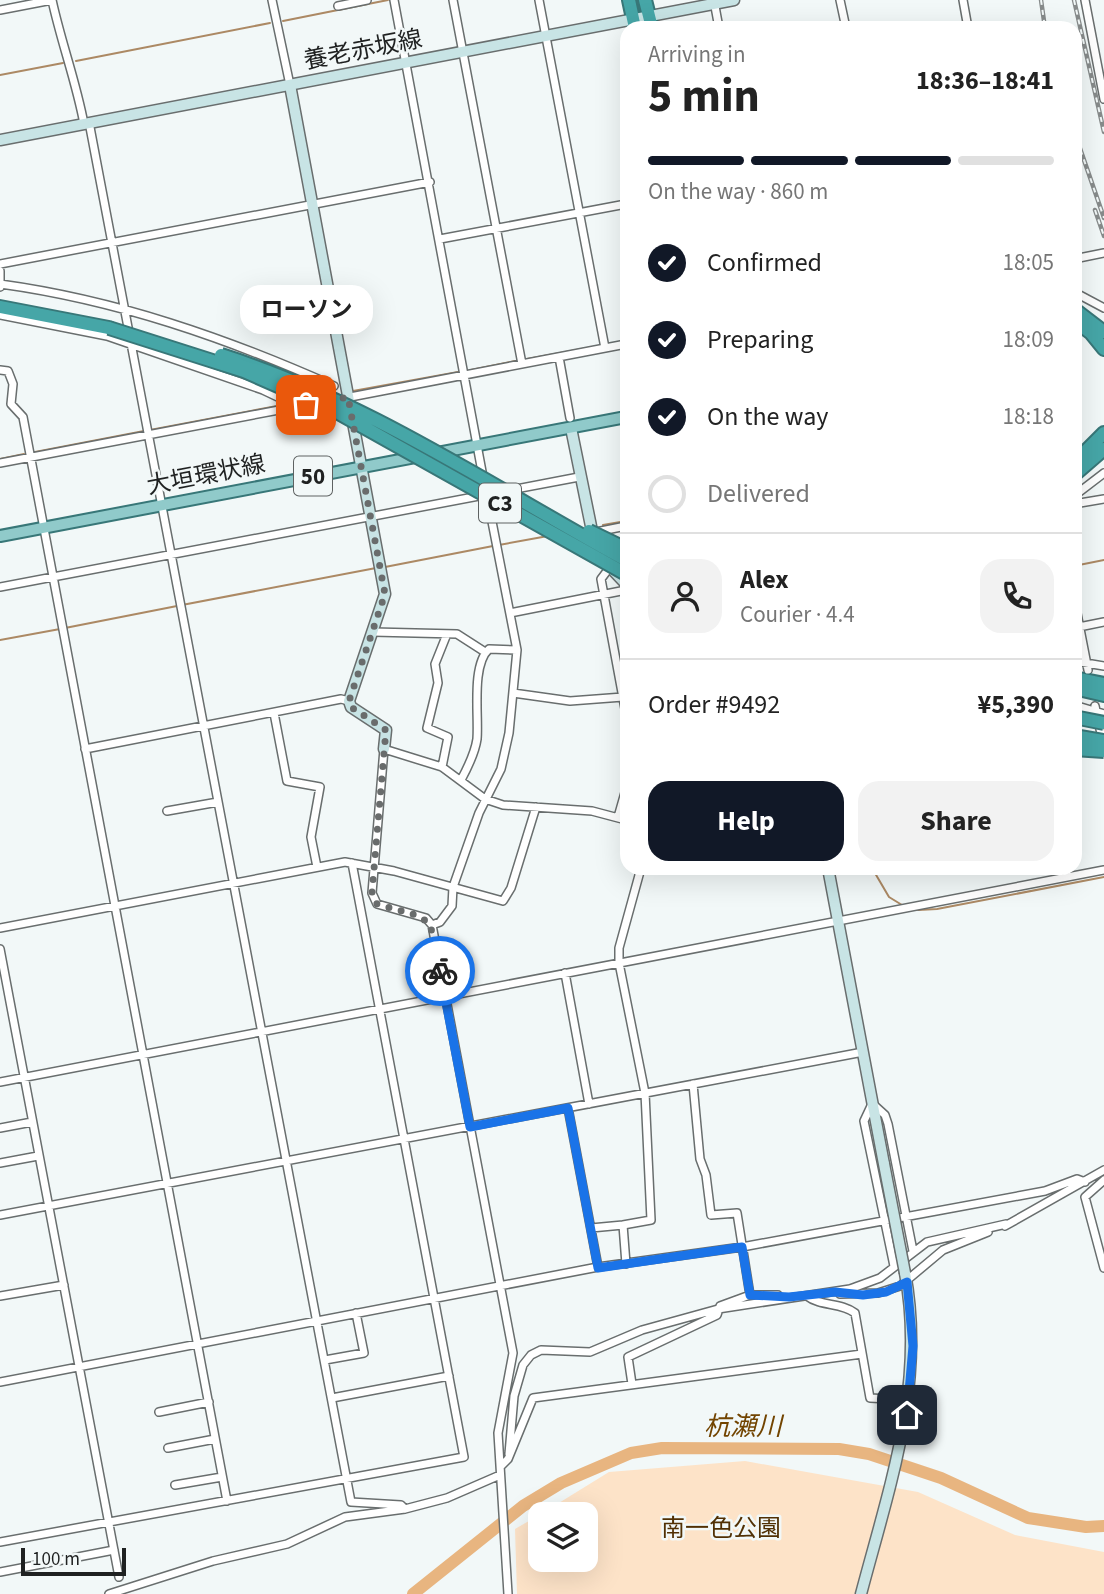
<!DOCTYPE html>
<meta charset="utf-8">
<style>
:root{--surface:#fff;--page:#f2f2f2;--text:#222;--muted:#767676;--line:#e0e0e0;--accent:#111827}
body{margin:0;font-family:"Source Sans 3","Noto Sans JP",sans-serif;background:var(--page);color:var(--text);height:100vh;display:flex;flex-direction:column;font-size:26px;white-space:nowrap}
*{box-sizing:border-box;margin:0}
p{font-size:23px;color:var(--muted)}
.icon{flex:none;width:38px;height:38px;fill:none;stroke:currentColor;stroke-width:2;stroke-linecap:round;stroke-linejoin:round}
.map{position:relative;flex:1;overflow:hidden}
.panel{position:absolute;left:620px;top:21px;width:462px;height:854px;display:flex;flex-direction:column;background:var(--surface);border-radius:21px;box-shadow:0 7px 28px #0002}
.panel>*{flex:none}
.controls{position:absolute;left:528px;top:1502px;display:grid;gap:14px}
.controls a{display:grid;place-items:center;width:70px;height:70px;border-radius:14px;background:var(--surface);box-shadow:0 7px 28px #0002;font-size:35px}
.scale{position:absolute;left:21px;bottom:18px;width:105px;box-sizing:border-box;padding-left:7px;border:4px solid #1f2121;border-top:0;font-size:19px;line-height:24px;white-space:nowrap;color:#1f2121;-webkit-text-stroke:5px #f2f8f8;paint-order:stroke}
.pin{position:absolute;display:grid;place-items:center;width:60px;height:60px;color:#fff;margin:-30px;border-radius:14px;box-shadow:0 4px 10px #0006}
.courier{position:absolute;display:grid;place-items:center;width:70px;height:70px;margin:-35px;border:5px solid #1a73e8;border-radius:50%;background:#fff;color:#222;box-shadow:0 2px 9px #0007}
.bubble{position:absolute;height:49px;border-radius:21px;background:var(--surface);box-shadow:0 7px 28px #0002;font-size:23px;font-weight:700;line-height:49px;text-align:center}
.head em{font-style:normal;font-weight:700}
.head div{display:flex;flex-direction:column-reverse}
.head{display:flex;align-items:center;justify-content:space-between;height:119px;padding:0 28px}
h1{font-size:46px;font-weight:700;line-height:52px}
.bar{display:grid;grid-template-columns:repeat(4,1fr);gap:10px 7px;align-content:center;height:84px;padding:0 28px}
.bar i{height:9px;border-radius:5px;background:var(--line)}
.bar .on{background:var(--accent)}
.bar p{grid-column:span 4}
.line{display:flex;align-items:center;gap:18px;padding:0 28px;border-top:2px solid var(--line)}
.line div{flex:1}
.round{display:grid;place-items:center;flex:none;width:74px;height:74px;border-radius:21px;background:var(--page)}
ol{padding:0 28px;list-style:none}
li{display:flex;align-items:center;gap:21px;height:77px}
li p{margin-inline-start:auto}
li .icon{padding:7px;border-radius:50%;background:var(--accent);color:#fff;stroke-width:4}
li:last-child{color:var(--muted)}
li i{width:38px;height:38px;border:4px solid var(--line);border-radius:50%}
.primary-button{display:flex;gap:14px;margin-top:auto;padding:14px 28px}
.primary-button a{flex:1;height:80px;border-radius:21px;background:var(--accent);color:#fff;font-size:28px;font-weight:700;line-height:80px;text-align:center}
.primary-button a+a{background:var(--page);color:var(--text)}
.map>svg:first-child{display:block}
</style>
<div class="map">
<svg width="1104" height="1594" viewBox="0 0 1104 1594">
<rect width="100%" height="100%" fill="#f2f8f8"/>
<path fill="#fde3c8" d="M745,1461L918,1492L1015,1535L1104,1552V1594H517L515,1529L541,1514V1559H586V1514H541L609,1472Z"/>
<g fill="none" stroke-linecap="round" stroke-linejoin="round">
<path stroke="#ac8964" stroke-width="2" d="M283,21L388,0
M76,61L270,23
M0,75L63,63
M527,359L598,346
M471,370L515,361
M353,391L458,372
M150,430L277,406
M35,452L144,431
M0,459L24,454
M603,525L626,521
M499,545L548,536
M1074,566L1104,560
M385,567L493,546
M182,605L376,568
M65,628L177,606
M0,640L60,629
M872,868L889,897L902,905
M918,910L937,909L1104,877"/>
<path stroke="#e8b580" stroke-width="12" d="M413,1594L523,1506L561,1483L631,1453L662,1448L839,1449L869,1454L941,1478L1028,1518L1086,1527L1104,1526"/>
<defs>
<path id="street" d="M52,0C61,42 76,81 84,124
M272,0L290,85
M394,0L483,477
M453,0L522,364
M539,0L605,348
M840,0L846,28
M963,0L968,28
M1085,0L1104,99
M714,1L719,28
M338,6L367,0
M0,10L52,0
M89,122L351,1502L401,1505L405,1509
M440,239L626,204
M1074,259L1104,253
M0,264L430,182
M0,271V287
M0,284C117,300 226,338 334,386
M1074,292L1104,308
M0,315L107,336L263,390L282,399L283,409
M559,357L570,418
M0,370L8,371L13,384L11,404L23,417L227,1501
M345,398L626,344
M0,463L316,403
M1074,496L1104,473
M1074,504L1104,499
M596,532L626,526
M610,567L601,579L626,714
M0,587L579,477
M1074,598L1088,670
M510,613L626,590
M1074,628L1104,622
M373,632L457,634L485,652
M1074,661L1104,666
M513,693L570,701L623,697
M1074,705L1104,714
M1095,706L1103,743
M274,713L287,781L320,787L311,837L317,867
M85,749L341,699L349,701
M442,767L448,737L427,728L438,683L435,664L447,634
M461,780C468,767 475,753 477,739C479,716 471,665 489,649L517,650
M167,811L218,802
M618,817L626,789
M432,925L440,922L452,906L453,887L479,813L501,769L509,733L517,650L487,496
M0,928L345,862L394,871L503,901L511,888L536,807
M0,949L119,1577
M565,973L589,1104
M0,1082L1104,870
M693,1084L700,1159L706,1175L711,1215L737,1213L750,1295
M872,1104L864,1121L894,1266
M874,1105L885,1115L888,1124L913,1251
M568,1108L598,1267
M0,1128L32,1122
M0,1163L38,1156
M1104,1180L1085,1197L1104,1268
M0,1215L863,1052
M623,1225L651,1220L645,1093L619,963V948L641,868
M1005,1226L1104,1170
M591,1228L623,1225L626,1264
M840,1294L878,1293L900,1286L943,1250L988,1232
M0,1296L64,1285
M807,1296C821,1307 841,1302 855,1313L870,1398L889,1399L885,1423
M325,1360L364,1353L356,1313
M0,1382L598,1267L742,1247L1045,1191L1077,1179L1085,1182
M632,1384L628,1357L717,1315L720,1306L750,1295H778
M332,1398L449,1376
M159,1412L209,1402
M168,1448L215,1439
M509,1454L514,1396L523,1365L531,1355L541,1350L590,1352L642,1330L718,1309L850,1289L880,1278L927,1242L1006,1224
M501,1466L508,1459L533,1398L862,1354
M175,1485L222,1477
M0,1542L464,1457L352,863
M0,1572L114,1550
M109,1594L213,1561L287,1544L345,1517L405,1509L447,1498L500,1475
M508,1594L498,1433L513,1353L432,925L426,918L377,904L372,893L384,749L442,767L485,799L503,805L592,811L626,820"/>
<path id="secondary" d="M290,85L385,594L349,701L351,707L386,730L384,749
M0,140L734,0
M571,428L593,536
M610,567L626,584
M828,868L884,1164
M861,1594C889,1488 926,1384 905,1273"/>
<path id="primary" d="M0,536L626,417"/>
<path id="highway" d="M629,0L635,28
M645,0L652,28
M0,307L109,328
M1074,309L1104,332
M1074,320L1091,333L1104,349
M1074,463L1104,433
M1074,475L1104,449
M1074,678L1104,684
M1074,688L1104,695"/>
</defs>
<use href="#street" stroke="#696e6e" stroke-width="10"/>
<use href="#secondary" stroke="#696e6e" stroke-width="13"/>
<use href="#primary" stroke="#387778" stroke-width="14"/>
<use href="#highway" stroke="#387778" stroke-width="16"/>
<use href="#street" stroke="#fff" stroke-width="7"/>
<use href="#secondary" stroke="#c8e4e5" stroke-width="10"/>
<use href="#primary" stroke="#90caca" stroke-width="10"/>
<use href="#highway" stroke="#46a6a7" stroke-width="12"/>
<defs>
<path id="rail" d="M1041,0L1045,28
M1074,0L1104,132
M1074,131L1104,218
M1095,210L1104,236"/>
</defs>
<use href="#rail" stroke="#878b8b" stroke-width="4.5"/>
<use href="#rail" stroke="#f2f8f8" stroke-width="2" stroke-dasharray="5" stroke-linecap="butt"/>
<defs>
<path id="secondary-bridge" d="M884,1164L905,1273"/>
<path id="highway-bridge" d="M109,328L244,371L335,411L626,574
M221,355C366,401 494,488 626,560
M589,531L626,549
M1074,717L1104,723
M1074,736L1104,741
M1074,749L1104,751"/>
</defs>
<use href="#secondary-bridge" stroke="#696e6e" stroke-width="13" stroke-linecap="butt"/>
<use href="#highway-bridge" stroke="#387778" stroke-width="16" stroke-linecap="butt"/>
<use href="#secondary-bridge" stroke="#c8e4e5" stroke-width="10"/>
<use href="#highway-bridge" stroke="#46a6a7" stroke-width="12"/>
</g>
<g fill="none" stroke-linecap="round" stroke-linejoin="round">
<path stroke="#696c6c" stroke-width="7" stroke-dasharray="0 12.6" d="M306,405L348,397L385,594L349,701L351,707L386,730L372,892L377,904C435,921 429,911 440,971"/>
<path stroke="#1a73e8" stroke-width="9" d="M440,971L470,1127L568,1108L598,1268L742,1247L750,1295L789,1297L835,1292L863,1295L886,1292L907,1282L913,1346L907,1415"/>
</g>
<g text-anchor="middle" dominant-baseline="central" stroke-width="5" stroke-linejoin="round" paint-order="stroke">
<g fill="#f2f8f8" stroke="#5e6262" stroke-width="2">
<rect x="294" y="456.5" width="38" height="39" rx="5"/>
<rect x="479" y="483.5" width="42" height="39" rx="5"/>
</g>
<g font-size="23" font-weight="bold" fill="#1f2121">
<text x="313" y="476">50</text>
<text x="500" y="503">C3</text>
</g>
<g font-size="24" fill="#1f2121" stroke="#f2f8f8">
<text transform="translate(363 50) rotate(-11)">養老赤坂線</text>
<text transform="translate(206 475) rotate(-11)">大垣環状線</text>
</g>
<g font-size="24" fill="#513004" stroke="#f2f8f8">
<text x="721" y="1528">南一色公園</text>
</g>
<g font-size="26" font-style="italic" fill="#724400" stroke="#f2f8f8">
<text x="743" y="1426">杭瀬川</text>
</g>
</g>
</svg>
<div class="controls">
<a><svg class="icon" aria-label="layers" viewBox="0 0 24 24"><path d="M12 4l9 5-9 5-9-5zM3 14l9 5 9-5"/></svg></a>
</div>
<div class="scale">100 m</div>
<div class="pin" style="left:306px;top:405px;background:#ea580c"><svg class="icon" aria-label="bag" viewBox="0 0 24 24"><path d="M5 8h14l-1 12H6zM9 8a3 3 0 0 1 6 0"/></svg></div>
<div class="pin" style="left:907px;top:1415px;background:#1f2937"><svg class="icon" aria-label="home" viewBox="0 0 24 24"><path d="M3 11l9-7 9 7M6 9v11h12V9"/></svg></div>
<div class="courier" style="left:440px;top:971px"><svg class="icon" aria-label="bike" viewBox="0 0 24 24"><circle cx="6" cy="16" r="4"/><circle cx="18" cy="16" r="4"/><path d="M6 16l4-8h5l3 8M10 8l3 8H6M13 5h3"/></svg></div>
<div class="bubble" style="left:240px;top:285px;width:133px">ローソン</div>
<section class="panel">
<div class="head"><div><h1>5 min</h1><p>Arriving in</p></div><em>18:36–18:41</em></div>
<div class="bar"><i class="on"></i><i class="on"></i><i class="on"></i><i></i><p>On the way · 860 m</p></div>
<ol>
<li><svg class="icon" aria-label="check" viewBox="0 0 24 24"><path d="M5 12l5 5 9-10"/></svg>Confirmed<p>18:05</p></li>
<li><svg class="icon" aria-label="check" viewBox="0 0 24 24"><path d="M5 12l5 5 9-10"/></svg>Preparing<p>18:09</p></li>
<li><svg class="icon" aria-label="check" viewBox="0 0 24 24"><path d="M5 12l5 5 9-10"/></svg>On the way<p>18:18</p></li>
<li><i></i>Delivered</li>
</ol>
<div class="line" style="height:126px"><a class="round"><svg class="icon" aria-label="person" viewBox="0 0 24 24"><circle cx="12" cy="8" r="4"/><path d="M4 21q1-7 8-7t8 7"/></svg></a><div><b>Alex</b><p>Courier · 4.4</p></div><a class="round"><svg class="icon" aria-label="phone" viewBox="0 0 24 24"><path d="M5 4h4l2 5-3 2q2 4 5 5l2-3 5 2v4C11 20 4 13 5 4z"/></svg></a></div>
<div class="line" style="height:91px"><div>Order #9492</div><b>¥5,390</b></div>
<div class="primary-button"><a>Help</a><a>Share</a></div>
</section>
</div>
